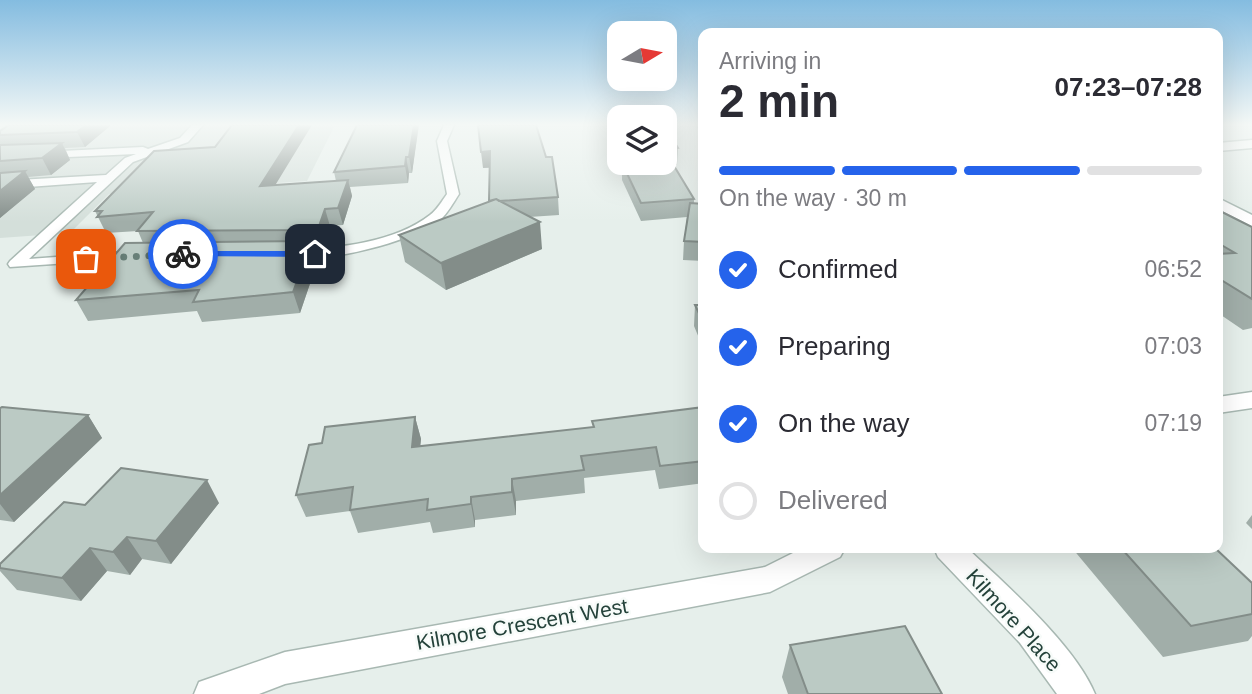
<!DOCTYPE html>
<meta charset="utf-8">
<style>
:root{--surface:#fff;--page:#f7f7f7;--text:#2b2b33;--muted:#7c7c81;--line:#e1e1e2;--accent:#2563eb}
body{margin:0;font-family:Arial,sans-serif;background:var(--page);color:var(--text);height:100vh;display:flex;flex-direction:column;font-size:26px;white-space:nowrap}
*{box-sizing:border-box;margin:0}
p{font-size:23px;color:var(--muted)}
.icon{flex:none;width:38px;height:38px;fill:none;stroke:currentColor;stroke-width:2;stroke-linecap:round;stroke-linejoin:round}
.map{position:relative;flex:1;overflow:hidden}
.details{position:absolute;left:698px;top:28px;width:525px;height:525px;display:flex;flex-direction:column;background:var(--surface);border-radius:14px;box-shadow:0 7px 28px #0002}
.details>*{flex:none}
.needle{width:46px;rotate:80deg}
.buttons{position:absolute;left:607px;top:21px;display:grid;gap:14px}
.buttons a{display:grid;place-items:center;width:70px;height:70px;border-radius:14px;background:var(--surface);box-shadow:0 7px 28px #0002;font-size:35px}
.pin{position:absolute;display:grid;place-items:center;width:60px;height:60px;color:#fff;margin:-30px;border-radius:14px;box-shadow:0 4px 10px #0006}
.courier{position:absolute;display:grid;place-items:center;width:70px;height:70px;margin:-35px;border:5px solid #2563eb;border-radius:50%;background:#fff;color:#222;box-shadow:0 2px 9px #0007}
.headline em{font-style:normal;font-weight:700}
.headline div{display:flex;flex-direction:column-reverse}
.headline{display:flex;align-items:center;justify-content:space-between;height:119px;padding:0 21px}
h1{font-size:46px;font-weight:700;line-height:52px}
.bar{display:grid;grid-template-columns:repeat(4,1fr);gap:10px 7px;align-content:center;height:84px;padding:0 21px}
.bar i{height:9px;border-radius:5px;background:var(--line)}
.bar .on{background:var(--accent)}
.bar p{grid-column:span 4}
ol{padding:0 21px;list-style:none}
li{display:flex;align-items:center;gap:21px;height:77px}
li p{margin-inline-start:auto}
li .icon{padding:7px;border-radius:50%;background:var(--accent);color:#fff;stroke-width:4}
li:last-child{color:var(--muted)}
li i{width:38px;height:38px;border:4px solid var(--line);border-radius:50%}
.map>svg:first-child{display:block}
</style>
<div class="map">
<svg width="1252" height="694" viewBox="0 0 1252 694">
<rect width="100%" height="100%" fill="#e6efeb"/>
<path fill="#d4dfda" d="M6,125H335L307,181L109,194L70,233L0,238V129Z"/>
<g fill="none" stroke-linecap="round" stroke-linejoin="round">
<defs>
<path id="service" d="M192,125H203L188,142L133,162L29,259L137,251L144,255L142,258L10,267L8,264L10,261L97,182L0,189V181L106,175L125,158L136,154L0,160V154L143,147L148,149L180,138Z
M444,125H454L447,141L459,194C453,203 448,213 440,220C415,241 321,265 289,257L287,254L294,250C338,248 394,243 430,215C437,210 442,201 447,194L437,141Z"/>
<path id="minor" d="M697,125H704V129L699,128Z
M1252,140V148L1218,151V143Z
M1218,198L1252,215V226L1218,209Z
M1252,392V408L1218,413V397Z
M803,548H845L840,557L770,592L285,684L259,694H194L199,682L285,652L765,567Z
M934,548H967C1006,585 1075,645 1095,694H1057L1020,643L938,557Z"/>
</defs>
<use href="#service" stroke="#a8b8b2" stroke-width="3"/>
<use href="#minor" stroke="#a8b8b2" stroke-width="3"/>
<use href="#service" fill="#fff" fill-rule="evenodd"/>
<use href="#minor" fill="#fff" fill-rule="evenodd"/>
</g>
<path fill="#a1aea9" d="M536,125L558,197L559,215L529,217L542,249L446,290L405,262L399,235L489,202L490,168H483Z
M607,125H620V163H665V125L674,137V141L678,148L677,165H673L694,199V204H704V261L683,260L684,241L687,217L641,221L622,180V173L617,160L616,148Z
M110,126L85,147L65,148L70,160L51,175L28,177L35,189L0,218V131Z
M418,128L412,173H409L408,183L350,187L352,196L343,225L330,226L323,246L314,247L318,260L300,313L202,322L197,311L88,321L76,300L143,243L138,231L106,233L95,211L275,185L336,181L334,172Z
M1218,210L1252,227V328L1243,330L1218,313Z
M695,305H704V350L694,326Z
M704,407V483L659,489L655,470L584,478L585,493L516,501V515L475,520V527L433,533L430,522L358,533L350,511L306,517L296,495L322,443L415,417L421,439L420,446L593,427L592,421Z
M0,408L88,415L102,438L14,522L0,520Z
M219,503L171,564L142,559L130,575L107,571L81,601L17,590L0,571V564L85,505Z
M1252,515V529L1246,523Z
M1072,548H1215L1252,583V636L1248,641L1163,657Z
M790,645L942,694H788L782,677Z"/>
<path fill="#838d89" d="M86,125H110V126L85,147L77,132Z
M299,125H312L265,202L260,186Z
M414,125H419L412,173L409,157Z
M62,143L70,160L51,175L42,158Z
M490,151L492,167L483,168L481,152Z
M406,157L409,173L408,183L405,166Z
M25,171L35,189L0,218V191Z
M348,180L352,196L343,225L338,208Z
M325,209L330,226L323,246L315,247L310,230Z
M540,222L542,249L446,290L441,263Z
M312,241L318,260L300,313L293,292Z
M88,415L102,438L14,522L0,504V495Z
M415,417L421,439L418,470L412,447Z
M512,479L516,501V515L512,492Z
M207,480L219,503L171,564L156,541Z
M471,497L475,520V527L471,504Z
M127,537L142,559L130,575L113,552Z
M90,548L107,571L81,601L62,578Z"/>
<path fill="#bbcac4" stroke="#838d89" stroke-width="2" d="M9,125H86L77,132L0,135V131Z
M232,125H299L260,186L348,180L338,208L325,209L318,229L310,230L137,231L153,212L97,217L102,211H95L154,151L215,147Z
M357,125H414L409,157H406L405,166L334,172Z
M478,125H536L546,157H552L558,197L499,201L496,199L489,201L490,151L481,152Z
M613,125H620V140Z
M665,125H666L674,137H671L678,148L665,149Z
M62,143L42,158L0,161V145Z
M665,151L694,199L641,203L622,163H665Z
M25,171L0,191V173Z
M496,199L540,222L441,263L399,235Z
M690,203L704,204V242L684,241Z
M1218,210L1252,227V299L1218,278V254L1235,253L1218,243Z
M312,241L293,292L193,302L199,290L76,300L125,243Z
M695,305H704V324Z
M2,407L88,415L0,495V408Z
M704,407V461L660,466L656,447L581,456L584,470L512,479V492L471,497V504L427,510L428,499L350,510L353,487L296,495L309,445L322,443L325,427L415,417L412,447L594,427L592,421Z
M121,468L207,480L156,541L127,537L113,552L90,548L62,578L0,568V564L64,502L85,505Z
M1121,548H1215L1252,583V614L1191,626Z
M905,626L942,694H808L790,645Z"/>
<linearGradient id="sky" x2="0" y2="1"><stop stop-color="#84bce0"/><stop offset="0.56" stop-color="#f4f8f6"/><stop offset="1" stop-color="#f4f8f6" stop-opacity="0"/></linearGradient>
<rect width="1252" height="222" fill="url(#sky)"/>
<path fill="#2563eb" d="M183,251H315L320,254L315,257L180,256V252Z"/>
<g fill="none" stroke-linecap="round" stroke-linejoin="round">
<path stroke="#687f78" stroke-width="7" stroke-dasharray="0 12.6" d="M86,259L183,254"/>
</g>
<g text-anchor="middle" dominant-baseline="central" stroke-width="5" stroke-linejoin="round" paint-order="stroke">
<g font-size="21" fill="#24423a" stroke="#f7fbf9">
<text transform="translate(1014 620) rotate(48)">Kilmore Place</text>
<text transform="translate(522 624) rotate(-10)">Kilmore Crescent West</text>
</g>
</g>
</svg>
<div class="buttons">
<a><svg class="needle" viewBox="-14 -14 28 28"><path d="M0-13l5 13h-10z" fill="#e53935"/><path d="M0 13l5-13h-10z" fill="#7c7c81"/></svg></a>
<a><svg class="icon" aria-label="layers" viewBox="0 0 24 24"><path d="M12 4l9 5-9 5-9-5zM3 14l9 5 9-5"/></svg></a>
</div>
<div class="pin" style="left:86px;top:259px;background:#ea580c"><svg class="icon" aria-label="bag" viewBox="0 0 24 24"><path d="M5 8h14l-1 12H6zM9 8a3 3 0 0 1 6 0"/></svg></div>
<div class="pin" style="left:315px;top:254px;background:#1f2937"><svg class="icon" aria-label="home" viewBox="0 0 24 24"><path d="M3 11l9-7 9 7M6 9v11h12V9"/></svg></div>
<div class="courier" style="left:183px;top:254px"><svg class="icon" aria-label="bike" viewBox="0 0 24 24"><circle cx="6" cy="16" r="4"/><circle cx="18" cy="16" r="4"/><path d="M6 16l4-8h5l3 8M10 8l3 8H6M13 5h3"/></svg></div>
<section class="details">
<div class="headline"><div><h1>2 min</h1><p>Arriving in</p></div><em>07:23–07:28</em></div>
<div class="bar"><i class="on"></i><i class="on"></i><i class="on"></i><i></i><p>On the way · 30 m</p></div>
<ol>
<li><svg class="icon" aria-label="check" viewBox="0 0 24 24"><path d="M5 12l5 5 9-10"/></svg>Confirmed<p>06:52</p></li>
<li><svg class="icon" aria-label="check" viewBox="0 0 24 24"><path d="M5 12l5 5 9-10"/></svg>Preparing<p>07:03</p></li>
<li><svg class="icon" aria-label="check" viewBox="0 0 24 24"><path d="M5 12l5 5 9-10"/></svg>On the way<p>07:19</p></li>
<li><i></i>Delivered</li>
</ol>
</section>
</div>
